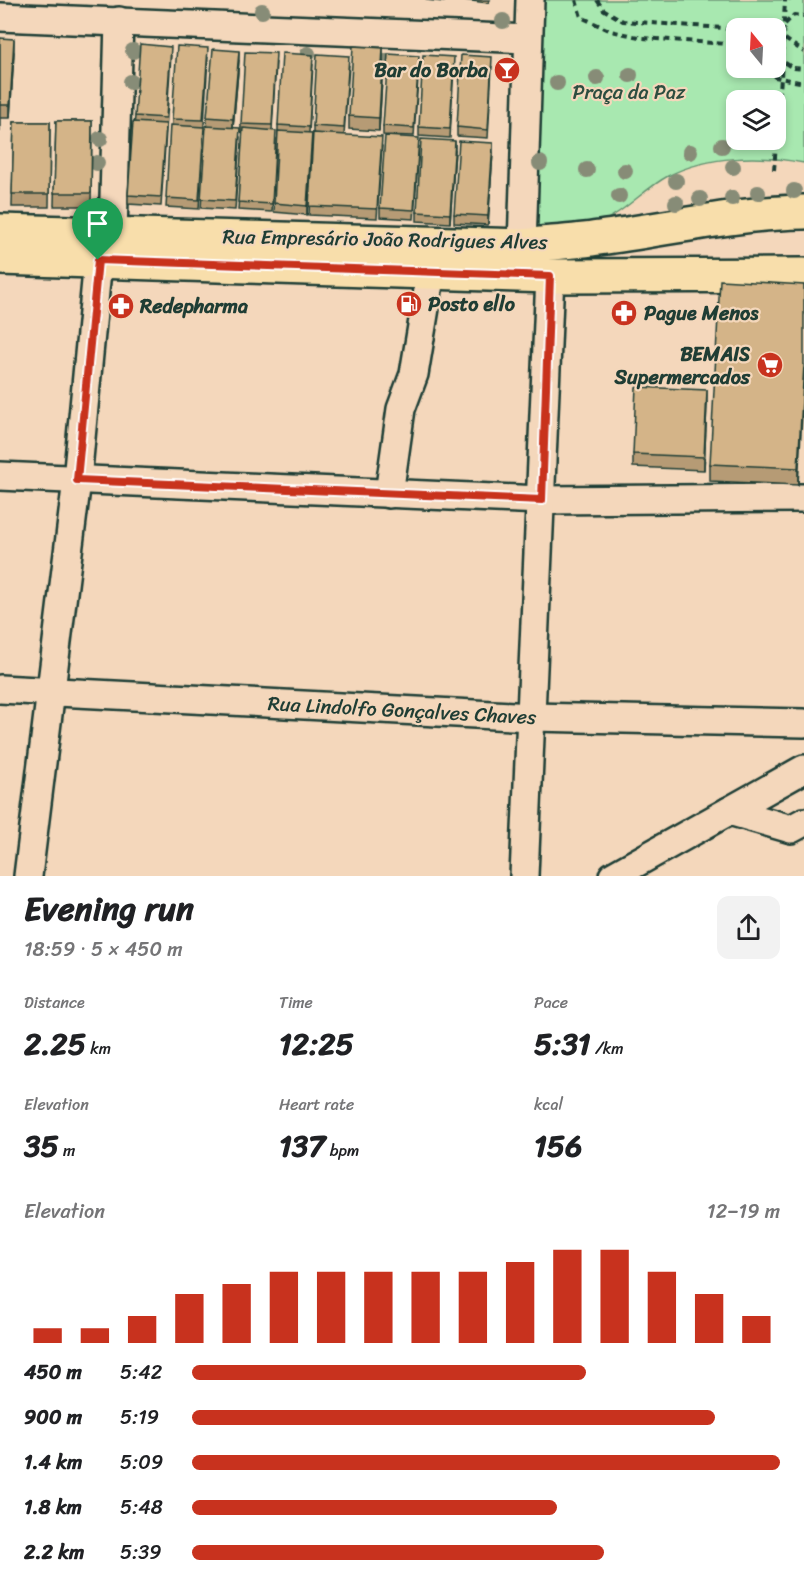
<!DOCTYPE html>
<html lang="en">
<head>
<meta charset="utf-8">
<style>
	:root { --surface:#fff; --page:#f2f2f2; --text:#202124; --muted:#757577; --accent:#c8321e }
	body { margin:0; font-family:Sriracha,sans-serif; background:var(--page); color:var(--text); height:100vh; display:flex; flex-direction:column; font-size:22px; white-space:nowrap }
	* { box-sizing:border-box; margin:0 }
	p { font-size:20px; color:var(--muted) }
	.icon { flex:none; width:33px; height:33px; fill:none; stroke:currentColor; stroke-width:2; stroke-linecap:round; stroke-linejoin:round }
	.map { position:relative; height:876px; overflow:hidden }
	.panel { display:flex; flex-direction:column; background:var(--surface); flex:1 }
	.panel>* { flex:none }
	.needle { width:39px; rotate:342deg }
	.tools { position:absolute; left:726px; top:18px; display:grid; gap:12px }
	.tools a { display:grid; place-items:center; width:60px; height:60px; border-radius:12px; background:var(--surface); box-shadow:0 3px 9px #0003; font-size:30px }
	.pin { position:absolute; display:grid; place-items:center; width:51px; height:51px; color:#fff; margin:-62px -26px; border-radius:50% 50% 50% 0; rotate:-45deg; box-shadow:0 0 6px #0007 }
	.pin .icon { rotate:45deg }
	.round { display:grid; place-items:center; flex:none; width:63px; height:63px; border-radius:12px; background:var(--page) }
	.overview { display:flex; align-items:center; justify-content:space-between; height:102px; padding:0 24px }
	h1 { font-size:33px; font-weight:700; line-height:45px }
	.figures { display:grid; grid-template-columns:repeat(3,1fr); gap:9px; height:102px; padding:6px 24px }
	.figures div { display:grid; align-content:center }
	.figures b { font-size:30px; font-weight:700 }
	.figures small { font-size:16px; font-weight:400 }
	.figures p { font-size:16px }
	.chart { height:168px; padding:12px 24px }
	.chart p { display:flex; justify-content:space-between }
	.chart svg { width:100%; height:108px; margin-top:6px; stroke:var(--accent); stroke-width:6 }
	ul { padding:0 24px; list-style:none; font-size:20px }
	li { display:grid; grid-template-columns:96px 72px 1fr; align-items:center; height:45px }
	li i { height:15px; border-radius:8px; background:var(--accent) }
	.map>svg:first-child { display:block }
	.green { fill:#a8e8b0; stroke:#649272; stroke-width:1.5; fill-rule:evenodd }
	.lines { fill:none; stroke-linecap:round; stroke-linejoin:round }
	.minor-casing { stroke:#1f3d34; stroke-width:32 }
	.major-casing { stroke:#1f3d34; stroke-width:38 }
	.path { stroke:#1f3d34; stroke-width:4; stroke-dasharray:6 4.5; stroke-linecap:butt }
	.minor { stroke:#f4d7bb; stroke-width:27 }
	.major { stroke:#f8deab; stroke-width:33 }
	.tree { fill:#878c77 }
	.wall { fill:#b69b75; stroke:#1f3d34; stroke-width:1.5 }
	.shaded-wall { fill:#947e5f; stroke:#1f3d34; stroke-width:1.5 }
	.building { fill:#d4b488; stroke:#1f3d34; stroke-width:1.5 }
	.route-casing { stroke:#fff; stroke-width:12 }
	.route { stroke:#c8321e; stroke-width:8 }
	.labels { text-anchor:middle; stroke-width:4.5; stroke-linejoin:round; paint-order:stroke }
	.poi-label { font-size:20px; font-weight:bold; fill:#1f3d34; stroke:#f4d7bb; text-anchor:start }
	.park-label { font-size:20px; fill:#2d4e40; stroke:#f4d7bb }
	.street-label { font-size:20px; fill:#1f3d34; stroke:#f4d7bb }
</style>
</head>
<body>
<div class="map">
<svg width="804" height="876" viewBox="0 0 804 876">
	<rect width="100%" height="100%" fill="#f4d7bb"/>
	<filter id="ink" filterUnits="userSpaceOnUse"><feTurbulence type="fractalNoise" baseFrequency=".0167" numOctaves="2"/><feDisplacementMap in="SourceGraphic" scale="12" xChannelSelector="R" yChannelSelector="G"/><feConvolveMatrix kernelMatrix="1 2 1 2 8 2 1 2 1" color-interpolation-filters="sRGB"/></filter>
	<g filter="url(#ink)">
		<path class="green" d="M543,0h261v163c-43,-8 -96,-8 -136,13 -24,13 -43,36 -69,47 -16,6 -49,10 -68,14l7,-233zM736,28h40v40h-40zM736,100h40v40h-40z"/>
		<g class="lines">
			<defs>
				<g id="minor">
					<path d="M0,17l528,22"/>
					<path d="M113,233l6,-212"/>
					<path d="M522,246l8,-246"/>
					<path d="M0,476l542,24 262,-2"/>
					<path d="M389,494l12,-85 13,-35 17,-102"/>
					<path d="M0,689l532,28 272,6"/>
					<path d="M729,811l62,18 13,-7"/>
					<path d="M28,876l49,-396 21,-220"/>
					<path d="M524,876l26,-600"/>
					<path d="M613,876l191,-107"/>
				</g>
				<g id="major">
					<path d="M0,231l522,15c25,-3 52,-4 77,-8 69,-9 135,-25 205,-26"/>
					<path d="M0,258l550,18 254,-1"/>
				</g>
			</defs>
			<use href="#minor" class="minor-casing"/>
			<use href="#major" class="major-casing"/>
			<g class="path">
				<path d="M576,0l5,17 30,14 32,7 85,6 8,3"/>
				<path d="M597,0l6,9 20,12 100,7 13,3"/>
				<path d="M785,24l9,-9 10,1"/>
				<path d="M785,39l19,13"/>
				<path d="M776,57l17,11 11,1"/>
				<path d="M767,68l8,9 29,6"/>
				<path d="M774,170l7,-92 4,-78"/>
			</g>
			<use href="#minor" class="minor"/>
			<use href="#major" class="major"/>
		</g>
		<g class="tree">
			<circle cx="262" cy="11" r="8"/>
			<circle cx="503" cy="21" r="8"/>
			<circle cx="133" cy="51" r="8"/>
			<circle cx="308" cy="54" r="8"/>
			<circle cx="387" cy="61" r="8"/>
			<circle cx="630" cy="75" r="8"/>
			<circle cx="597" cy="78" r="8"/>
			<circle cx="131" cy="82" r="8"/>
			<circle cx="557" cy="83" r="8"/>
			<circle cx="100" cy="139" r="8"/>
			<circle cx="722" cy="146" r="8"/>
			<circle cx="690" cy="152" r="8"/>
			<circle cx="97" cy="163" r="8"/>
			<circle cx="540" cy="163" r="8"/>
			<circle cx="733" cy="167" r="8"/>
			<circle cx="587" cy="170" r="8"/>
			<circle cx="625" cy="171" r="8"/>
			<circle cx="676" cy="181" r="8"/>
			<circle cx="794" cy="191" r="8"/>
			<circle cx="758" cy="193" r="8"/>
			<circle cx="619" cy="196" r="8"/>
			<circle cx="732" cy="198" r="8"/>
			<circle cx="700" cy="199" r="8"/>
			<circle cx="676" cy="203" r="8"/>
		</g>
		<g class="wall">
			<path d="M426,0h19l-1,2z"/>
			<path d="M463,0h27l-2,3z"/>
			<path d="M0,38l14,14 -4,66h-10v14z"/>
			<path d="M171,55l-10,151 -33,-2v-9l7,-79z"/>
			<path d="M208,57l-9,152 -33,-2 6,-88z"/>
			<path d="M239,60l-6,68 7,9 -5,73 -34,-2 6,-91z"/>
			<path d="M383,61l-4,70 -30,-2v-13z"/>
			<path d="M276,62l-4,68 4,9 -4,73 -34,-2 5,-77 -2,-1v-8z"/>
			<path d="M313,64l-4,68 3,9 -5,74 -33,-3 4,-78v-9z"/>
			<path d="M419,64l-5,72 -31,-1v-9z"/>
			<path d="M349,65l-5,70 38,11 -5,72 -68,-3 4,-80v-9z"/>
			<path d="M454,66l-4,72 -31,-2v-9z"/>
			<path d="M492,66l-4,72 -31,-2v-9z"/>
			<path d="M56,121h36l-1,85h-37z"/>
			<path d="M14,122h36l-1,85h-37z"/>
			<path d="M419,146l-5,73 -34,-2v-9z"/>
			<path d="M455,150l-5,73 -33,-2v-9z"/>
			<path d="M493,152l-5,73 -34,-2v-9z"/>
			<path d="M804,285l-6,200 -88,-4v-17z"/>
			<path d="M707,403l-3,67 -71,-3v-13z"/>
		</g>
		<g class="shaded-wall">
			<path d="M14,39v13l-4,66v-13z"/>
			<path d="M383,48v13l-4,70v-13z"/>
			<path d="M239,51v9l-6,68v-9z"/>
			<path d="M312,133v8l-5,74v-9z"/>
			<path d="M455,141v9l-5,73v-9z"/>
			<path d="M493,143v9l-5,73v-9z"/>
			<path d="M804,364v17l-6,104v-17z"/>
			<path d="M707,390v13l-3,67v-13z"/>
		</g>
		<g class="building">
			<path d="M0,38l14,1 -4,66h-10z"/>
			<path d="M140,44l31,3 -5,71 -31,-2z"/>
			<path d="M177,46l31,2 -5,72 -31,-1z"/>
			<path d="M353,46l30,2 -4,70 -30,-2z"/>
			<path d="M213,49l26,2 -6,68 -26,-2z"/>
			<path d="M245,52l31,1 -4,72 -31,-1z"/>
			<path d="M282,53l31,2 -4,72 -31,-2z"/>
			<path d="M317,54l32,2 -5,72 -31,-2z"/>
			<path d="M388,54l31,2 -5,72 -31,-2z"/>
			<path d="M423,55l31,2 -4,72 -31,-2z"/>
			<path d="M461,55l31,2 -4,73 -31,-3z"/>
			<path d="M56,121h36l-1,72h-37z"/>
			<path d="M14,122h36l-1,72h-37z"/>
			<path d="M133,122l33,2 -5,73 -33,-2z"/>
			<path d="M170,125l34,2 -5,73 -33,-2z"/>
			<path d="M206,126l34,2 -5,73 -34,-2z"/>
			<path d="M243,128l33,3 -4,73 -34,-2z"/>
			<path d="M278,131l34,2 -5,73 -33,-3z"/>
			<path d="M313,133l69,4 -5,72 -68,-3z"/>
			<path d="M385,136l34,2 -5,72 -34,-2z"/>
			<path d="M421,139l34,2 -5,73 -33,-2z"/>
			<path d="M459,141l34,2 -5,73 -34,-2z"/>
			<path d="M720,280l84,5v79l-6,104 -88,-4z"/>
			<path d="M636,387l71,3 -3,67 -71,-3z"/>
		</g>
	</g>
	<g class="lines" filter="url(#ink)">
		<defs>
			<path id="route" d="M98,260l452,16 -8,224 -465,-20z"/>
		</defs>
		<use href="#route" class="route-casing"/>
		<use href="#route" class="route"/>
	</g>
	<defs>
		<symbol id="bar-disc" viewBox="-11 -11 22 22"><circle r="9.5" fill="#c8321e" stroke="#f4d7bb"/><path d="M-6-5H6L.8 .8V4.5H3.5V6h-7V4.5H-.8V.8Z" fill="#fff"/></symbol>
		<symbol id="fuel-disc" viewBox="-11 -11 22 22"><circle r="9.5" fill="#c8321e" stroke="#f4d7bb"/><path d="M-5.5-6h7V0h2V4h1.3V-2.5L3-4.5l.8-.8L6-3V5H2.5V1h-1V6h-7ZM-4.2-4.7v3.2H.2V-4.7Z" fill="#fff"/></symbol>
		<symbol id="pharmacy-disc" viewBox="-11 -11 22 22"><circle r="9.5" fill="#c8321e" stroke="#f4d7bb"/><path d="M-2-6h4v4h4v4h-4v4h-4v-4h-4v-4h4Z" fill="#fff"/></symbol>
		<symbol id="supermarket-disc" viewBox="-11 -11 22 22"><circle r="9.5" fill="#c8321e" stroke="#f4d7bb"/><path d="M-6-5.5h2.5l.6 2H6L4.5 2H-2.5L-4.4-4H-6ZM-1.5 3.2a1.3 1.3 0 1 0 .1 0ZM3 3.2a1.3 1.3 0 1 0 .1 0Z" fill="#fff"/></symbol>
	</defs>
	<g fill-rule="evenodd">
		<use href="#bar-disc" x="492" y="55" width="30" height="30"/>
		<use href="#fuel-disc" x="394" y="289" width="30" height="30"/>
		<use href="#pharmacy-disc" x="106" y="291" width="30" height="30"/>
		<use href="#pharmacy-disc" x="609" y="298" width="30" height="30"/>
		<use href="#supermarket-disc" x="755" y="350" width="30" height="30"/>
	</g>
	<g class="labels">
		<g class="poi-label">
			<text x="488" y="77" text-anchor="end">Bar do Borba</text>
			<text x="428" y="311">Posto ello</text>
			<text x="140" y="313">Redepharma</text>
			<text x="644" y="320">Pague Menos</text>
			<text x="750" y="361" text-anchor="end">BEMAIS<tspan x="750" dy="23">Supermercados</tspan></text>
		</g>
		<g class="park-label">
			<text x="629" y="99">Praça da Paz</text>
		</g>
		<g class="street-label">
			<text transform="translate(385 239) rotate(1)" y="7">Rua Empresário João Rodrigues Alves</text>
			<text transform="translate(402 710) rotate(3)" y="7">Rua Lindolfo Gonçalves Chaves</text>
		</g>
	</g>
</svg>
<div class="tools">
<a><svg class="needle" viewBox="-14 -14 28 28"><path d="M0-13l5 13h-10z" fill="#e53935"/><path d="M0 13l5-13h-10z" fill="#757577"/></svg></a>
<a><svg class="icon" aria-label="layers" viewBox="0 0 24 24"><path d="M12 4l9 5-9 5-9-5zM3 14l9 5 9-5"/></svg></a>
</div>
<div class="pin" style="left:98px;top:260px;background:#1e9e55"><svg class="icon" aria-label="arrive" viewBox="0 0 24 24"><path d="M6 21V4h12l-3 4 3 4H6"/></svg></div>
</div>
<section class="panel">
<div class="overview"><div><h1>Evening run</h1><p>18:59 · 5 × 450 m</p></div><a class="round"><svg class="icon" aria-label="share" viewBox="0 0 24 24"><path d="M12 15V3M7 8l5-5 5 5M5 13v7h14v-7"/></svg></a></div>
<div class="figures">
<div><p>Distance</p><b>2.25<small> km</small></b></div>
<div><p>Time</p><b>12:25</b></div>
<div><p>Pace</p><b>5:31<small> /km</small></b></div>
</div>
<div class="figures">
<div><p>Elevation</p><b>35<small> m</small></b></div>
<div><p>Heart rate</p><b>137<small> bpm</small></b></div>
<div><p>kcal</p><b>156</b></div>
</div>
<div class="chart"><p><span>Elevation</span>12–19 m</p>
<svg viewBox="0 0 160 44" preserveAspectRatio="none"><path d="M5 44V38M15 44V38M25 44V33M35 44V24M45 44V20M55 44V15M65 44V15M75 44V15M85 44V15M95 44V15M105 44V11M115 44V6M125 44V6M135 44V15M145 44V24M155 44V33"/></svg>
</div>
<ul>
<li><b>450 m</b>5:42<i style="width:67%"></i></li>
<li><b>900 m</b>5:19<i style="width:89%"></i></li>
<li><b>1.4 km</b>5:09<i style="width:100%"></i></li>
<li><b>1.8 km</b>5:48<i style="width:62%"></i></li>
<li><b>2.2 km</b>5:39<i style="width:70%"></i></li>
</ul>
</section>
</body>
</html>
